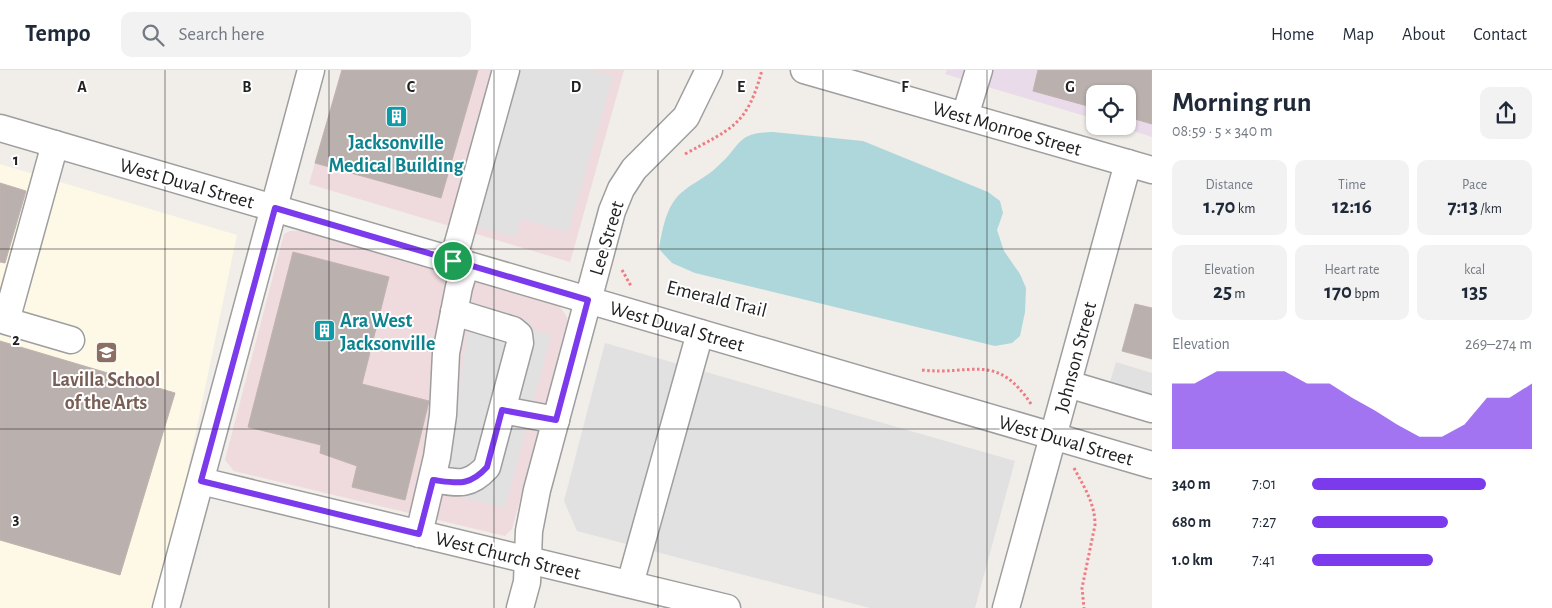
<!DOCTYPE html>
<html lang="en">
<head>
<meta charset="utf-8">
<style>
	:root { --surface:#fff; --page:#f2f2f3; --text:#1f2937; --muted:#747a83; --line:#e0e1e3; --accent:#7c3aed }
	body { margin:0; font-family:"Alegreya Sans",sans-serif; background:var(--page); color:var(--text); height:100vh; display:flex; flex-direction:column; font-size:19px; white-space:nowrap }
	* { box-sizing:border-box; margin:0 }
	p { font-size:16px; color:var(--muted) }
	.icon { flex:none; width:28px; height:28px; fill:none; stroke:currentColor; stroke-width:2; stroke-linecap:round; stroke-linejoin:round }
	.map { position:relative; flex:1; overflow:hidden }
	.details { display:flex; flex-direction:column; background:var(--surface); width:400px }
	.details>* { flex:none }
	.buttons { position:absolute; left:1086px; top:15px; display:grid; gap:10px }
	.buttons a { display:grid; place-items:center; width:50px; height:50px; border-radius:10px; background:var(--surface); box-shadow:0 1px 4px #0004; font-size:25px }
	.pin { position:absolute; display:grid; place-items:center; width:42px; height:42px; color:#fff; margin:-21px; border:2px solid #fff; border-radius:50%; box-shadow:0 1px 5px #0007 }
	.round { display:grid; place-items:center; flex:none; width:52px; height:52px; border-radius:10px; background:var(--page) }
	.summary { display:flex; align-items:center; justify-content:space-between; height:85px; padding:0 20px }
	h1 { font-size:28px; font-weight:700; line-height:38px }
	.metrics { display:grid; grid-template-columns:repeat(3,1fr); gap:8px; height:85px; padding:5px 20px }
	.metrics div { display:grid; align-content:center; border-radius:10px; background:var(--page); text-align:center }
	.metrics b { font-size:21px; font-weight:700 }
	.metrics small { font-size:14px; font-weight:400 }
	.metrics p { font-size:14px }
	.chart { height:140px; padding:10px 20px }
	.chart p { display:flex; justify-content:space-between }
	.chart svg { width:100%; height:90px; margin-top:5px; fill:var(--accent); opacity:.7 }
	ul { padding:0 20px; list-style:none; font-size:16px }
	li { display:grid; grid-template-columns:80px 60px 1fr; align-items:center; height:38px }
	li i { height:12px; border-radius:6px; background:var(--accent) }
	header { display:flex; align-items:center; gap:30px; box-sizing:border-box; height:70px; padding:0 25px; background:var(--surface); border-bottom:1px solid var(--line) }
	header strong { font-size:24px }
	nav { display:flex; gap:28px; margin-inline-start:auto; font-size:18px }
	.search { width:350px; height:45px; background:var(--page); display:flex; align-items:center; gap:12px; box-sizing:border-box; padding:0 18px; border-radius:10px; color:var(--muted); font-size:19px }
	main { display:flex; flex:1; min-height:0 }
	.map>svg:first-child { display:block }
	.commercial { fill:#efdadd }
	.industrial { fill:#e9dbe9 }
	.education { fill:#fdf9e6 }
	.parking { fill:#e1e1e1 }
	.water { fill:#add7da }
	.building { fill:#bab1ae; stroke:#c1b2ac }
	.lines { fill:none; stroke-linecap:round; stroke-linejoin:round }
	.minor-casing { stroke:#9e9e9e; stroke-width:29 }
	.path { stroke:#ee7c83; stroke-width:3; stroke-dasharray:2.5 2.5; stroke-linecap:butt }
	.minor { stroke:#fff; stroke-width:26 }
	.route-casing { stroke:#fff; stroke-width:10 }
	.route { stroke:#7c3aed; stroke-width:6 }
	.grid { fill:none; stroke:#212121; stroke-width:1; stroke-opacity:0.55 }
	.labels { text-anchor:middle; stroke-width:4; stroke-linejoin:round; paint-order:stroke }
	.street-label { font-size:20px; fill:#212121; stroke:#fff }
	.culture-label { font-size:20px; font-weight:bold; fill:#0d838f; stroke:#fff }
	.education-label { font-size:20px; font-weight:bold; fill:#785e54; stroke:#fff }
	.grid-label { font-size:16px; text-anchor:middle; font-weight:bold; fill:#212121; stroke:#fff; stroke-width:4; stroke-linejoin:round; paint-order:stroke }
</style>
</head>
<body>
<header>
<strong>Tempo</strong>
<div class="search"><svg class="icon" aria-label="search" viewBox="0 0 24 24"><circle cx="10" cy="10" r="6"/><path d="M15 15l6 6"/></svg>Search here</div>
<nav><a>Home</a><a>Map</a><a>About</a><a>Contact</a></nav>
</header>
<main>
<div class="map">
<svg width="1152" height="538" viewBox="0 0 1152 538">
	<rect width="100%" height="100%" fill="#f1ede9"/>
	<g class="commercial">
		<path d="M341,0h283l-54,192 -261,-78z"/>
		<path d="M290,161h21l242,72 7,4 7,10 1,7 -56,205 -7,7 -271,-65 -9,-11 59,-226z"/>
	</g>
	<path class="industrial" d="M947,0h205v67l-34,-11h10v-32h-33v25l-150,-45z"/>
	<path class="education" d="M0,94l237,71 -49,235 -1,24 -33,114h-154z"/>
	<g class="parking">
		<path d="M494,0h98l21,6 -45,156 -47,-13 -5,18 -64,-18z"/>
		<path d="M471,231l57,20 7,10 16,4 -46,173 -59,-15z"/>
		<path d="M605,273l410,118 -40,147h-105l-293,-77 -13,-30z"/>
		<path d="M1116,292l36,11v46l-49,-14z"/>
	</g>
	<path class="water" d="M773,62l90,9 125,51 12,9 3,12 -6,17 7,21 16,23 6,14 -1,24 -5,24 -8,7 -17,3 -300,-73 -23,-10 -13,-14c3,-18 7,-43 22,-56 11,-10 26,-16 37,-27 25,-22 17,-33 55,-34z"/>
	<g class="building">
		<path d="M342,0h136l-37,128 -126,-35z"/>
		<path d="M1038,0h114v54l-24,-7v-23h-33v14l-62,-17z"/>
		<path d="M0,113l26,8 -21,72 -5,-1z"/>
		<path d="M293,182l96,25 -27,107 67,17 -24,99 -53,-13 5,-21 -37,-13 1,-8 -73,-18z"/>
		<path d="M1135,234l17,4v51l-30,-8z"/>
		<path d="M0,271l175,52 -55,182 -120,-35z"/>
	</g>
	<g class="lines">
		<defs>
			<g id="minor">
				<path d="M804,0l348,100"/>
				<path d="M965,46l14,-46"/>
				<path d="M0,58l1152,337"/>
				<path d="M55,74l-49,177 65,19"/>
				<path d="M453,191l53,-191"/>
				<path d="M1068,314l84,25"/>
				<path d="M503,340l53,10"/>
				<path d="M433,409c24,4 36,8 54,-12l33,-124 -1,-8 -6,-5 -59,-18"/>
				<path d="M201,411l526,127"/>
				<path d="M419,464l18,-77 6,-42 3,-62 13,-66 7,-23"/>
				<path d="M630,514l70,-251"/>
				<path d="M166,538l145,-538"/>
				<path d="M520,538l7,-26 2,-51 8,-41 75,-279 9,-22 13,-20 52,-52 23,-47"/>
				<path d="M1006,538l122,-445"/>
			</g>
		</defs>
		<use href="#minor" class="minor-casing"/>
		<g class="path">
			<path d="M685,84c47,-26 62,-28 77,-84"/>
			<path d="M622,200l9,16"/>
			<path d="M922,300c49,6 74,-19 109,34"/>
			<path d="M1074,398c10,19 21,35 21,57l-13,63 2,20"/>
		</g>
		<use href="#minor" class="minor"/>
	</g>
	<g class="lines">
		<defs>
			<path id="route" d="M275,138l313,92 -32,120 -54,-10 -15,57c-18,20 -30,16 -54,13l-14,54 -218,-53z"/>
		</defs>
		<use href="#route" class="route-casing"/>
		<use href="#route" class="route"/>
	</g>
	<path class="grid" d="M165,0v538M329,0v538M494,0v538M658,0v538M823,0v538M987,0v538M0,179h1152M0,359h1152"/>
	<defs>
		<symbol id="building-square" viewBox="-11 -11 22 22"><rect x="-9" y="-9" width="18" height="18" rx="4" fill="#0f9aa8" stroke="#fff"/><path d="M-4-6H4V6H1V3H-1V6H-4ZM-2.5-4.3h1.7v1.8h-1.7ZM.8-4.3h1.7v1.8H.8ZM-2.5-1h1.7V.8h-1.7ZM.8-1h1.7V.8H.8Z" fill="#fff"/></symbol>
		<symbol id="school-square" viewBox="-11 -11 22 22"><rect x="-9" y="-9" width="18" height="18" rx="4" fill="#8d6e63" stroke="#fff"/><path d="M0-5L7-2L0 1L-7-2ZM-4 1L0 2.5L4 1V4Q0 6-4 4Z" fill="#fff"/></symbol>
	</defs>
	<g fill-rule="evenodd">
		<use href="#building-square" x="384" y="34" width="25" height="25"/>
		<use href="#building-square" x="312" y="248" width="25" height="25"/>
		<use href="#school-square" x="94" y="270" width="25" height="25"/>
	</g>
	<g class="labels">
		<g class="street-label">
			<text transform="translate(1007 58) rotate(16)" y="7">West Monroe Street</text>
			<text transform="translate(187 113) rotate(16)" y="7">West Duval Street</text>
			<text transform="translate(606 168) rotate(-73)" y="7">Lee Street</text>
			<text transform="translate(717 228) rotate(14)" y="7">Emerald Trail</text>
			<text transform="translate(677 256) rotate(16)" y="7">West Duval Street</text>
			<text transform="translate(1075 287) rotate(-75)" y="7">Johnson Street</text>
			<text transform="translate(1066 370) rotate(16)" y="7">West Duval Street</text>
			<text transform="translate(508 485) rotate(14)" y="7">West Church Street</text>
		</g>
		<g class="culture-label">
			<text x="396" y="79">Jacksonville<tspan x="396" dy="23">Medical Building</tspan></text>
			<text x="340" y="257" text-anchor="start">Ara West<tspan x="340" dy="23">Jacksonville</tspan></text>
		</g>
		<g class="education-label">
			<text x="106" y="316">Lavilla School<tspan x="106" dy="23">of the Arts</tspan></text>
		</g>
	</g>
	<g class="grid-label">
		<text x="82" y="22">A</text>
		<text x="247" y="22">B</text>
		<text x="411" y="22">C</text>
		<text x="576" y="22">D</text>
		<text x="741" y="22">E</text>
		<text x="905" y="22">F</text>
		<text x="1070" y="22">G</text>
		<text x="16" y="95">1</text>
		<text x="16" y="275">2</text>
		<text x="16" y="454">3</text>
	</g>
</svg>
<div class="buttons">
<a><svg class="icon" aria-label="locate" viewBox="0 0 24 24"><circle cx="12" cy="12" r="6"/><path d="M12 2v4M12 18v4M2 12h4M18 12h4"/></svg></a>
</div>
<div class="pin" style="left:453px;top:191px;background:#1e9e55"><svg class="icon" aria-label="arrive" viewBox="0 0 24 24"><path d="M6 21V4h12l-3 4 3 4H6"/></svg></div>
</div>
<section class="details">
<div class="summary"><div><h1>Morning run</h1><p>08:59 · 5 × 340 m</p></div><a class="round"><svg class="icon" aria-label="share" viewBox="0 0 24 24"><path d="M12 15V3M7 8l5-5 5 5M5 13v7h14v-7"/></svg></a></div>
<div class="metrics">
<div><p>Distance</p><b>1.70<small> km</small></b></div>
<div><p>Time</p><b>12:16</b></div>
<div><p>Pace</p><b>7:13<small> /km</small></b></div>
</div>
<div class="metrics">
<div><p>Elevation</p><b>25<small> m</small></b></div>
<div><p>Heart rate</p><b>170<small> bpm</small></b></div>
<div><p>kcal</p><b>135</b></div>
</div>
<div class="chart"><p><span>Elevation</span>269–274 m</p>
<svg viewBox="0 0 160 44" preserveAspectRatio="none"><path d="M0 44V12L10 12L20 6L30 6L40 6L50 6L60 12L70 12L80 19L90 25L100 32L110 38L120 38L130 32L140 19L150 19L160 12V44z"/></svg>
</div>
<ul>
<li><b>340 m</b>7:01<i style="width:79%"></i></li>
<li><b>680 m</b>7:27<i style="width:62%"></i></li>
<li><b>1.0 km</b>7:41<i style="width:55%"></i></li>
</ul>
</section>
</main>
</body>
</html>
